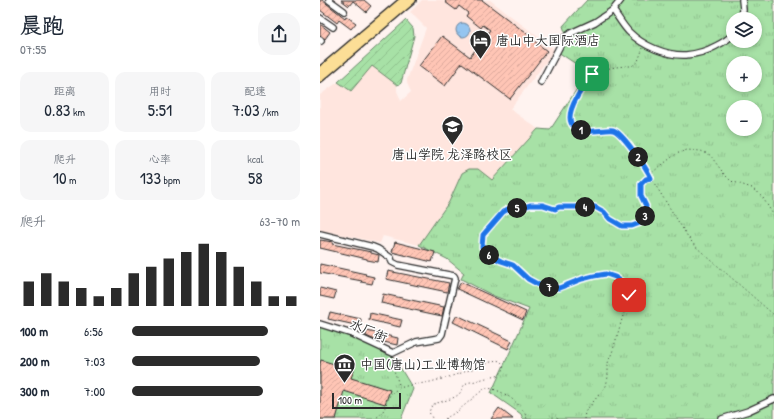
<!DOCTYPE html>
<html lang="zh">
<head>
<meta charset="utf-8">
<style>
	:root { --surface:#fff; --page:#f6f6f7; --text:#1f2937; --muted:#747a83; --accent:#2b2b2b }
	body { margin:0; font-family:"Patrick Hand","LXGW WenKai TC",sans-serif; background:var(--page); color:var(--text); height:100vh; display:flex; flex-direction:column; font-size:15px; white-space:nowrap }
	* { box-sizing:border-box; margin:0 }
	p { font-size:13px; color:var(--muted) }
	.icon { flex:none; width:22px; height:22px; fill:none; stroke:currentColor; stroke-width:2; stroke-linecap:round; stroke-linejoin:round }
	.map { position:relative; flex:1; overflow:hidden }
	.side { display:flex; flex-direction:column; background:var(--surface); width:320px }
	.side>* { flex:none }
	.fabs { position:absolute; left:406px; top:12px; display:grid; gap:8px }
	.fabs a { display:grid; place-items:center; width:36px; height:36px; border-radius:50%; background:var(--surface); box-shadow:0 2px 6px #0003; font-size:20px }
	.scale { position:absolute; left:12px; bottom:10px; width:69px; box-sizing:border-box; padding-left:4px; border:2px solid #2b2b2b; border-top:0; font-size:11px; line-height:14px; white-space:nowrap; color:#2b2b2b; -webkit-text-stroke:3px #fff; paint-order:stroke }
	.pin { position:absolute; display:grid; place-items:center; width:34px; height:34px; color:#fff; margin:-17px; border-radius:8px; box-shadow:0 2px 6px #0006 }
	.km { position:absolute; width:20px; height:20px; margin:-10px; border-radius:50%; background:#222; color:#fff; font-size:11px; line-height:20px; text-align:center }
	.round { display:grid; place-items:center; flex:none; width:42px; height:42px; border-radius:16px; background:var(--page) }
	.head { display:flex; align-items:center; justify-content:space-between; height:68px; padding:0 20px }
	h1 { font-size:22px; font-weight:600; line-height:30px }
	.figures { display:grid; grid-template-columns:repeat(3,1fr); gap:6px; height:68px; padding:4px 20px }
	.figures div { display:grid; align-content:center; border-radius:10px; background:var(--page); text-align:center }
	.figures b { font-size:17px; font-weight:600 }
	.figures small { font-size:11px; font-weight:400 }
	.figures p { font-size:11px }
	.chart { height:112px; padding:8px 20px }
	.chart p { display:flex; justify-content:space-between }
	.chart svg { width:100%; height:72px; margin-top:4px; stroke:var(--accent); stroke-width:6 }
	ul { padding:0 20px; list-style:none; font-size:13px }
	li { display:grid; grid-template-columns:64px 48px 1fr; align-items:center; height:30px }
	li i { height:10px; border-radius:5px; background:var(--accent) }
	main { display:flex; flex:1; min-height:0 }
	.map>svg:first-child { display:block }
	.built { fill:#ffe5de }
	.park { fill:url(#park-tufts); stroke:#698668; fill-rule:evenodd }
	.garden { fill:url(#garden-furrows); stroke:#698668 }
	.water { fill:url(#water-ripples); stroke:#6b87a1 }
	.building { fill:url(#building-hatch); stroke:#2b2b2b }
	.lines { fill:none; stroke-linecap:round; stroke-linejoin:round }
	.minor-casing { stroke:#2b2b2b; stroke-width:8 }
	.major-casing { stroke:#2b2b2b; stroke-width:10 }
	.path { stroke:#2b2b2b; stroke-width:1; stroke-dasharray:1 3; stroke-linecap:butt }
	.minor { stroke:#fff; stroke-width:5.5 }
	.major { stroke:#fcde96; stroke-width:7 }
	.route-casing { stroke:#fff; stroke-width:8 }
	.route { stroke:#1a73e8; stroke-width:5 }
	.labels { text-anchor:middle; stroke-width:3; stroke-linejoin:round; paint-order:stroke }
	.poi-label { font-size:13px; fill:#2b2b2b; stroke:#fff; text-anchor:start }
	.street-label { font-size:13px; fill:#2b2b2b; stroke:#fff }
</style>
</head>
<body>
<main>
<section class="side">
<div class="head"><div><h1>晨跑</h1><p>07:55</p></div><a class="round"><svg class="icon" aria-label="share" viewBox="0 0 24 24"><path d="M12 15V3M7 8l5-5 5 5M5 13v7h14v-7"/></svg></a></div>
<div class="figures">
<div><p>距离</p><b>0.83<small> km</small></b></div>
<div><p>用时</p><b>5:51</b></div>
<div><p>配速</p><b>7:03<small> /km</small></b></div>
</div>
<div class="figures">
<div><p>爬升</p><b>10<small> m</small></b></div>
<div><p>心率</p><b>133<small> bpm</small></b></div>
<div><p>kcal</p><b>58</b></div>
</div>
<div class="chart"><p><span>爬升</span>63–70 m</p>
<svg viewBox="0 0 160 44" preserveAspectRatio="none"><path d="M5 44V29M15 44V24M25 44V29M35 44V33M45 44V38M55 44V33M65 44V24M75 44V20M85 44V15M95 44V11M105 44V6M115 44V11M125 44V20M135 44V29M145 44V38M155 44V38"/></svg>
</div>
<ul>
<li><b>100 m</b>6:56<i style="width:81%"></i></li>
<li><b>200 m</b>7:03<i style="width:76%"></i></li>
<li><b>300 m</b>7:00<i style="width:78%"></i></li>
</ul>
</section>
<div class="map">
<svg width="454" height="419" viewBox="0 0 454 419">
	<defs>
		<pattern id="park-tufts" width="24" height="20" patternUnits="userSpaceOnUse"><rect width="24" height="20" fill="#a7e1a6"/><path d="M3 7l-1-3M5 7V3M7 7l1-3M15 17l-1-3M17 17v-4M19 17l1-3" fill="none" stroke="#90c18f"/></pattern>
		<pattern id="garden-furrows" width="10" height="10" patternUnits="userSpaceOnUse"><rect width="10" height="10" fill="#a7e1a6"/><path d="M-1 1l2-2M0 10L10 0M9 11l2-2" fill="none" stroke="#90c18f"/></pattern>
		<pattern id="water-ripples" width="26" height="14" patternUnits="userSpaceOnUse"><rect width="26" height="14" fill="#95c5f0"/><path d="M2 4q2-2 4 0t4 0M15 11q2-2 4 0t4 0" fill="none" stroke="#81a9ce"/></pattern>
		<pattern id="building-hatch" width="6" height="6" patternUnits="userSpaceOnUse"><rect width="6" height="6" fill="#ffc5b5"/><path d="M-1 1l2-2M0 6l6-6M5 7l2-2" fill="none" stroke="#dba99c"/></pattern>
	</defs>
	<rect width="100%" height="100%" fill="#fff3f0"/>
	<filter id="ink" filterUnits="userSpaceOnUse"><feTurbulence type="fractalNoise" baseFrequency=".025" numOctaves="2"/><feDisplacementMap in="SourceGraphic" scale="8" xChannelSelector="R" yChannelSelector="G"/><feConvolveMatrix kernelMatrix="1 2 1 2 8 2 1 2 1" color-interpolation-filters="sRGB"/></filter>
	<g filter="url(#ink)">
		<path class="built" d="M102,0h68l65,50 -45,59 28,20 -46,51 -30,-7 -13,29 -30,43 -36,-9 -3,7 -60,-13v-135l18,-13 13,9 21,-26 25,20v6l4,10 10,-9 -4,-9v-3l19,-52 -16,-16z"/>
		<g class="park">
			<path d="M267,0h187v419h-251l-2,-5 -30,-21 19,-41 19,-43 -35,-13 -33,-17 3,-6 -17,-14 -28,-14 30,-43 13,-29 7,-4h9l14,11 46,-51 12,1 38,-58 -33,-22 10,-18 -2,-6zM413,19h22v22h-22zM413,63h22v22h-22zM413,107h22v22h-22z"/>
			<path d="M0,325l63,25 8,5 4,4 18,30 -12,30h-81z"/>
		</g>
		<path class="garden" d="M86,20l7,8 1,8 -13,47 -1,1 -3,1 -25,-19 -21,25 -13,-9z"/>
		<circle class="water" cx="143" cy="30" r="7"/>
		<g class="building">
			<path d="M0,0h2l23,18 1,-2 10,7 -5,6 -12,-9 -2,3 -17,-13z"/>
			<path d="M21,0h23l7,6 -5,6 -13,-11 -4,5z"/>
			<path d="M127,0h35l48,36 -1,1 18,14 -37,48 -48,-36 -17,23 -26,-20 23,-30 28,21 20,-27 -7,-5 -2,3 -15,-12 2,-3 -9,-7 -3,4 -11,-8z"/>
			<path d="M0,24l10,8 -5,7 -5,-4z"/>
			<path d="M0,240l13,2 -1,2 39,8v1l8,2 -1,7 -11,-2v-1l-47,-11z"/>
			<path d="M75,242l40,10 -3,10 -40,-10z"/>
			<path d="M0,264l46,10 -1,1 9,2 -2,7 -11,-2 1,-1 -42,-8z"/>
			<path d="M68,271l61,12 -2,9 -61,-13z"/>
			<path d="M141,282l65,30 -3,8 -66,-31z"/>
			<path d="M0,288l16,4 -2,7 -14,-3z"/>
			<path d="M63,294l61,13 -2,9 -61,-13z"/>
			<path d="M10,312l31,7 -1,7 -32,-7z"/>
			<path d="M50,313l32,7 -2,7 -31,-7z"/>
			<path d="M137,315l55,26 -4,8 -55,-27z"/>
			<path d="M47,331l31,7 -1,7 -22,-5 -9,-4z"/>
			<path d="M1,360l33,10 -3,8 39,12 -5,14 -41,-13 -8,28h-16v-55z"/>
			<path d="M179,408l14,11h-22z"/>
		</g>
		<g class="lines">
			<defs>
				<g id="minor">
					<path d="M9,0l15,11"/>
					<path d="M422,0l1,9 -1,10"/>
					<path d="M293,10c5,7 10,16 16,22 14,14 38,24 57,23 10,-1 21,-4 30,-9 6,-3 13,-7 17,-12"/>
					<path d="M0,18l13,9"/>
					<path d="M0,40l1,1"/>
					<path d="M221,82l23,-44 7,-5 24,-11 18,-12 8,-10"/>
					<path d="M0,234l53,13 5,2 13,9 1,4 6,3 56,11 1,2 -13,56 -3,4 -23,4 -23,11 -41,-19 -32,-10"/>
					<path d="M402,419l26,-8 26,-12"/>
				</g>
				<g id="major">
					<path d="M0,71l84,-71"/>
					<path d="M0,78l92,-78"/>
				</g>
			</defs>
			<use href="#minor" class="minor-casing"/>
			<use href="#major" class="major-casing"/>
			<g class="path">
				<path d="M323,48l-5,13 -6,5c-13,0 -28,2 -40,8 -14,21 -45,61 6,57 5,0 13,-3 18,0 3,2 6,6 8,9 10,11 18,23 25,35"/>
				<path d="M454,216l-11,-18 -11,-10 -21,-7 -7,-7 -14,-19 -9,-4 -14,-1 -11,4 -27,21 39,62 7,9 79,69"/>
				<path d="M73,368l7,19"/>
				<path d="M54,419c3,-2 7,-4 9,-8 4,-6 4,-14 10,-19 12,-9 28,-7 41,-11 21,-5 41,-13 62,-21l4,1c5,4 5,9 0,13l-28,8c-10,0 -8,7 -13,12 -6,6 -19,7 -27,11l-3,7 3,6 1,1"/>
				<path d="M125,419l14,-9 26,-22c16,0 38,16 42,31"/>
				<path d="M229,419l4,-2 6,2"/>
				<path d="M264,419l1,-7 21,-26 2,-9v-14l5,-13 16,-55 -4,-12 -10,-6 -8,-2 -13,1 -12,3 -23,8 -18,-1 -13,-7 -15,-14 -12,-4 -15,-8 -4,-6 1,-12 20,-23 5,-3 13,-1 9,-3h13l12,4 4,-2h36l9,5 6,7 12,7h10l8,-3 5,-8 1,-9 -5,-10v-12l5,-5 5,-1"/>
			</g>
			<use href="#minor" class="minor"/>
			<use href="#major" class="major"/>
		</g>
	</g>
	<g class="lines" filter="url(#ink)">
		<defs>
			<path id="route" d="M272,74c-9,13 -41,54 -6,57 7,1 22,-2 27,-1 9,2 34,39 38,48l-5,1 -5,5v12l5,10 -1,9 -5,8 -8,3h-10l-12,-7 -6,-7 -9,-5h-36l-4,2 -12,-4h-13l-9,3 -13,1 -5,3 -20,23 -1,12 4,6 15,8 12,4 15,14 13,7 18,2 23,-9 12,-3 12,-2 9,3 10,7 4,11"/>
		</defs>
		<use href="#route" class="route-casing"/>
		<use href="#route" class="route"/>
	</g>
	<defs>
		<symbol id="hotel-pin" viewBox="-11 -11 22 30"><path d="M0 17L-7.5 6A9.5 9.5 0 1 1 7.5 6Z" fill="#2b2b2b" stroke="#fff"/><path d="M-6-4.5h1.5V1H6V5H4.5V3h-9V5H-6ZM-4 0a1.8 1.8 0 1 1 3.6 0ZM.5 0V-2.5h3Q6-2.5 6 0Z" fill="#fff"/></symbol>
		<symbol id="university-pin" viewBox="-11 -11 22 30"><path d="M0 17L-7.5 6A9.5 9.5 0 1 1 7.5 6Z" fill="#2b2b2b" stroke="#fff"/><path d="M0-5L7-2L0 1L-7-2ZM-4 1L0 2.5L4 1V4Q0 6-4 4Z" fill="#fff"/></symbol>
		<symbol id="museum-pin" viewBox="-11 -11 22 30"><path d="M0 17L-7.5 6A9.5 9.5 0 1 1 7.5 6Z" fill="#2b2b2b" stroke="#fff"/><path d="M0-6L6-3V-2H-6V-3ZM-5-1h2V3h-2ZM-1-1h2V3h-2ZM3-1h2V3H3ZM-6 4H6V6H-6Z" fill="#fff"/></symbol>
	</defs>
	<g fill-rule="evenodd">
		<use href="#hotel-pin" x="148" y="28" width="25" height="34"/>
		<use href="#university-pin" x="120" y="114" width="25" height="34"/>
		<use href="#museum-pin" x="12" y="352" width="25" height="34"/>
	</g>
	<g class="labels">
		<g class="poi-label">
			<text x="176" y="45">唐山中大国际酒店</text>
			<text x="132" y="159" text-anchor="middle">唐山学院 龙泽路校区</text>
			<text x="40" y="369">中国(唐山)工业博物馆</text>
		</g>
		<g class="street-label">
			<text transform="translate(49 330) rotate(23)" y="5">水厂街</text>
		</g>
	</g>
</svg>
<div class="fabs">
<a><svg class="icon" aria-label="layers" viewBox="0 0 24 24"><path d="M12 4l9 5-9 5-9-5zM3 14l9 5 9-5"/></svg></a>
<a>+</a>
<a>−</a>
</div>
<div class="scale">100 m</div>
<div class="pin" style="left:272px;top:74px;background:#1e9e55"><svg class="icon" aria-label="arrive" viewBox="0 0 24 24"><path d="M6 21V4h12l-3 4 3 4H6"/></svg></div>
<div class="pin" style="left:309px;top:295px;background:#d93025"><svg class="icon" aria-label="check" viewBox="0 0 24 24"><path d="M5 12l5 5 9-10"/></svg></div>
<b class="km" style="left:261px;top:130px">1</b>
<b class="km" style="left:318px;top:157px">2</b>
<b class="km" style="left:325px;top:216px">3</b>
<b class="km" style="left:265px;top:207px">4</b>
<b class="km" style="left:197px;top:208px">5</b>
<b class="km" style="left:169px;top:255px">6</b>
<b class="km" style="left:229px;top:287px">7</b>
</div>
</main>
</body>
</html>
